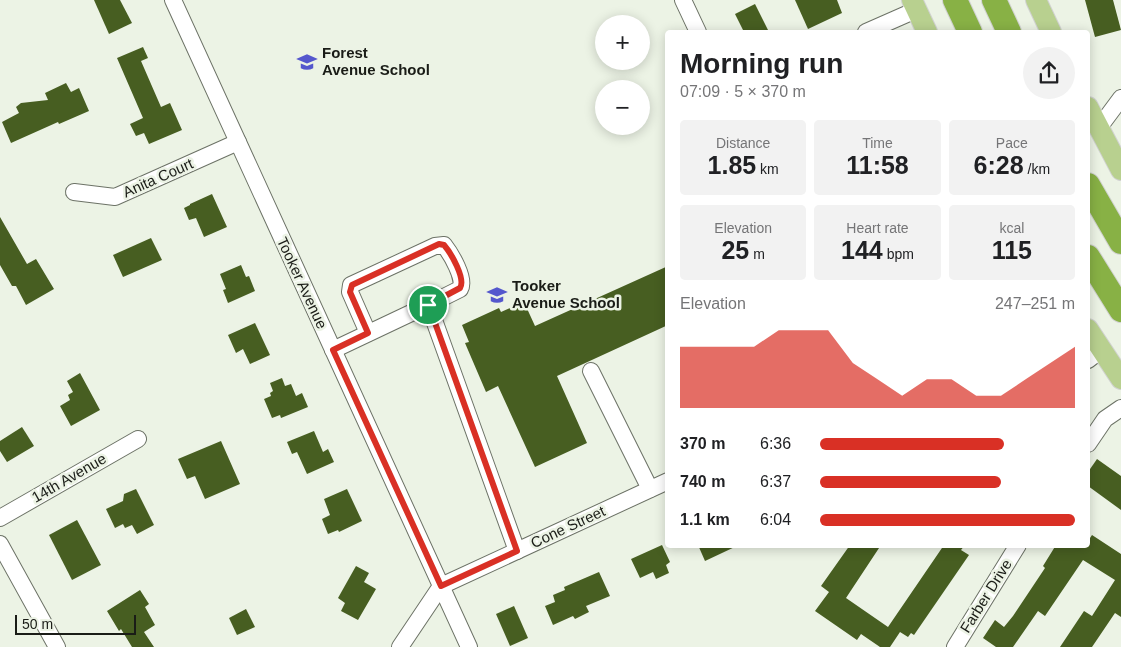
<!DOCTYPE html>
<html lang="en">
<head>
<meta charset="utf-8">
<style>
	:root { --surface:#fff; --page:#f2f2f2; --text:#202124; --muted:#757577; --accent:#d93025 }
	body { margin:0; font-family:Arial,sans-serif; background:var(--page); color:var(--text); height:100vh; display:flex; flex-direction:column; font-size:19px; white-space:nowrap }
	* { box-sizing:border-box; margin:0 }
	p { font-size:16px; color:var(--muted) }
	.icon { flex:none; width:28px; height:28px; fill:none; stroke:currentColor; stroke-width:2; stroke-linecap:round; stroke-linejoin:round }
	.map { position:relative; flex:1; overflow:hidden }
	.details { position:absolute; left:665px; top:30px; width:425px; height:518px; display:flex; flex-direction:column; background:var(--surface); border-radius:5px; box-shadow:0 2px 12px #0003 }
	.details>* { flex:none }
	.controls { position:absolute; left:595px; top:15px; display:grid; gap:10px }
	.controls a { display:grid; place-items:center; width:55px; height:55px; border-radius:50%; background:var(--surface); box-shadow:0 2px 12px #0003; font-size:25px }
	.scale { position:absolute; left:15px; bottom:12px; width:121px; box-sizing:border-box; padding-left:5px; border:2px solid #1a1c17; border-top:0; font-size:14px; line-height:18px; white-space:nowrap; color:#1a1c17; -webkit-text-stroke:4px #ecf3e5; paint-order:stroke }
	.pin { position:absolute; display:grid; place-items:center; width:42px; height:42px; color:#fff; margin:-21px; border:2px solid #fff; border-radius:50%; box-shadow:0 1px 5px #0007 }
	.round { display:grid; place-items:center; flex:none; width:52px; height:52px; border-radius:26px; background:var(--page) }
	.head { display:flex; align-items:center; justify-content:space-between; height:85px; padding:0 15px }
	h1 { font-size:28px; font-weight:700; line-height:38px }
	.figures { display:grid; grid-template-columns:repeat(3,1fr); gap:8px; height:85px; padding:5px 15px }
	.figures div { display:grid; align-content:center; border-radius:5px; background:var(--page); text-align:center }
	.figures b { font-size:25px; font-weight:700 }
	.figures small { font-size:14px; font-weight:400 }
	.figures p { font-size:14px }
	.chart { height:140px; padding:10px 15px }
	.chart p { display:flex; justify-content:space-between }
	.chart svg { width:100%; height:90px; margin-top:5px; fill:var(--accent); opacity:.7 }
	ul { padding:0 15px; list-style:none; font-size:16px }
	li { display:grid; grid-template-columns:80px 60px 1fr; align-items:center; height:38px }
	li i { height:12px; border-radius:6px; background:var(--accent) }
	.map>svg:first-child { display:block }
	.building { fill:#475e21 }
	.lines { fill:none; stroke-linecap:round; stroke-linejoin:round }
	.minor-casing { stroke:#6c7266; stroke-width:18 }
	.major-casing { stroke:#d1d2d1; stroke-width:22 }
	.highway-casing { stroke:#d1d2d1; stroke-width:26 }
	.minor { stroke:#fff; stroke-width:16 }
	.major { stroke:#b8d08f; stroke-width:20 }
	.highway { stroke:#88b145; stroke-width:24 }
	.route-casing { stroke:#fff; stroke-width:10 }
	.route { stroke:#d93025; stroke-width:6 }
	.labels { text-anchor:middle; stroke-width:5; stroke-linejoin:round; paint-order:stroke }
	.poi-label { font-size:15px; font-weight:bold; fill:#1a1c17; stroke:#ecf3e5; text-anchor:start }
	.street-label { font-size:15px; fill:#1a1c17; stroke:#ecf3e5 }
</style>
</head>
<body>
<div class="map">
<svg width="1121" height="647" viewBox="0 0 1121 647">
	<rect width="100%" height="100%" fill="#ecf3e5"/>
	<g class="building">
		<path d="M94,0h26l12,23 -23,11z"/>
		<path d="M795,0h42l5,13 -34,16z"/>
		<path d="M1085,0h28l8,30 -26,7z"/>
		<path d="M755,4l14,28h-25l-9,-18z"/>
		<path d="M143,47l5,11 -7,3 20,46 9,-4 12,27 -33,14 -5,-11 -8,3 -6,-12 13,-6 -26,-60z"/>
		<path d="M66,83l5,9 8,-4 10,23 -30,13 -1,-2 -47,21 -9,-21 17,-9 -3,-6 5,-4 27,-3 -3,-7z"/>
		<path d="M212,194l15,33 -23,10 -8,-19 -7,2 -5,-12 6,-3v-1z"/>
		<path d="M0,217l27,47 9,-5 18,30 -28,16 -10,-19h-4l-12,-21z"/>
		<path d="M151,238l11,22 -39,17 -10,-22z"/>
		<path d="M241,265l5,12 3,-1 6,15 -27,12 -5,-13 3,-1 -6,-15z"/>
		<path d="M668,266v59l-111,51 30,67 -52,24 -37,-81 -12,6 -21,-49 4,-1 -7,-17 37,-17 2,4 23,-10 11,24z"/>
		<path d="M255,323l15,32 -20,9 -7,-15 -7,4 -8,-18z"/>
		<path d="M80,373l20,37 -29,16 -11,-20 10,-6 -2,-5 5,-3 -6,-11z"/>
		<path d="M282,378l3,8 6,-2 5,12 6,-3 6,14 -27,11 -1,-3 -8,3 -8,-19 7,-3 -1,-3 3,-2 -3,-8z"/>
		<path d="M22,427l12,19 -27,16 -7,-11v-10z"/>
		<path d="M314,431l9,21 5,-3 6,13 -27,12 -10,-22 -5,2 -5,-12z"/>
		<path d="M221,441l19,43 -35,15 -10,-23 -8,3 -9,-20z"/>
		<path d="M1097,459l24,17v34l-33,-24v-14z"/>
		<path d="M136,489l18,36 -17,9 -5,-9 -7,3 -2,-4 -8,4 -9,-19 17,-8 1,-7z"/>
		<path d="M347,489l15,32 -23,11 -1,-2 -10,4 -6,-15 8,-4 -6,-16z"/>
		<path d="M77,520l24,45 -29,15 -23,-45z"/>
		<path d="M1092,535l29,19v63l-6,-4 -23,34h-32l24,-36 8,5 23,-36 -32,-20 -38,56 -7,-5 -25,36h-17l-13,-9 12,-18 9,7 9,-11 32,-48 -2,-2 13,-21h32v-4z"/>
		<path d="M662,545l8,17 -4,3 3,8 -13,6 -3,-7 -13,6 -9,-19z"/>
		<path d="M698,545h41l-34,16z"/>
		<path d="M850,545h31l-35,53 42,29 56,-82h21l-4,5 8,5 -55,80 -3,-2 -3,4 -8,-5 -10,15h-10l-19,-13 -4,6 -42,-29 14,-19 -8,-6z"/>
		<path d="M356,566l13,7 -5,9 12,7 -18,31 -17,-9 4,-8 -7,-5z"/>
		<path d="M599,572l11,24 -24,10 3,6 -14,7 -2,-3 -20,9 -8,-19 10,-4 -2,-7 12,-5 -1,-3z"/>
		<path d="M140,590l9,14 -4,3 10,18 -11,7 10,15h-22l-11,-18 -2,2 -12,-20z"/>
		<path d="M514,606l14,32 -18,8 -14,-32z"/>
		<path d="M246,609l9,18 -18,8 -8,-17z"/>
	</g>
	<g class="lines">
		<defs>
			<g id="minor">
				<path d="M173,0l296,647"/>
				<path d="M683,0l15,32"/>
				<path d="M866,32l50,-22"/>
				<path d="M1098,129l23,-31"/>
				<path d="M74,192l41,5 123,-55"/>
				<path d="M368,333l-18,-41 1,-7 84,-39 9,-1c7,9 22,34 16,44l-32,16"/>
				<path d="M333,350l95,-45 6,15 83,231"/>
				<path d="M1088,360l13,-10"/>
				<path d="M591,371l59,118"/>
				<path d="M1088,444l17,-25 16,-11"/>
				<path d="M0,518l138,-79"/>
				<path d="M0,544l57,103"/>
				<path d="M400,647l41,-61 227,-105"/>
				<path d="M955,647l63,-102"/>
			</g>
			<g id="major">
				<path d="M912,0l15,32"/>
				<path d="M1036,0l15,32"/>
				<path d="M1088,107l33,63"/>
				<path d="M1088,329l33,50"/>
			</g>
			<g id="highway">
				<path d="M955,0l15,32"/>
				<path d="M994,0l15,32"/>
				<path d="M1088,185l33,57"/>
				<path d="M1088,257l33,53"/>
			</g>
		</defs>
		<use href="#minor" class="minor-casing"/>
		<use href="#major" class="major-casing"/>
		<use href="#highway" class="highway-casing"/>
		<use href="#minor" class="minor"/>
		<use href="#major" class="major"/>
		<use href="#highway" class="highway"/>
	</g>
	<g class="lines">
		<defs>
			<path id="route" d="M439,244l5,1c7,8 22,34 16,43l-32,17 6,15 83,231 -76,35 -108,-236 35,-17 -18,-41 2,-7z"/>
		</defs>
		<use href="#route" class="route-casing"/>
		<use href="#route" class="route"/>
	</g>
	<defs>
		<symbol id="school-bare" viewBox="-9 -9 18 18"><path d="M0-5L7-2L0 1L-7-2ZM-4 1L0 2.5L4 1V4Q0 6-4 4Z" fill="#5457cd" stroke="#ecf3e5" stroke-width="2.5" paint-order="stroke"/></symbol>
	</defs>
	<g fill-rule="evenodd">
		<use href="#school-bare" x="293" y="48" width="28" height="28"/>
		<use href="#school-bare" x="483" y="281" width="28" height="28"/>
	</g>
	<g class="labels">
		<g class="poi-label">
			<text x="322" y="58">Forest<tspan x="322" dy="17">Avenue School</tspan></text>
			<text x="512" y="291">Tooker<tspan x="512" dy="17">Avenue School</tspan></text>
		</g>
		<g class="street-label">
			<text transform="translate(158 178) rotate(-24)" y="5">Anita Court</text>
			<text transform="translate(302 283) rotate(65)" y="5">Tooker Avenue</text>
			<text transform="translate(69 478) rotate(-30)" y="5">14th Avenue</text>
			<text transform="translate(568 527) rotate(-25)" y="5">Cone Street</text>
			<text transform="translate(986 596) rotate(-58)" y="5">Farber Drive</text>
		</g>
	</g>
</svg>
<div class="controls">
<a>+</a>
<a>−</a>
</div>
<div class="scale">50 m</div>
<div class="pin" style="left:428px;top:305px;background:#1e9e55"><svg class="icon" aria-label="arrive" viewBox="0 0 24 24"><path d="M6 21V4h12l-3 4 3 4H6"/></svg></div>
<section class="details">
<div class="head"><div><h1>Morning run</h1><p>07:09 · 5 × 370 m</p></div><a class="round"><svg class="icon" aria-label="share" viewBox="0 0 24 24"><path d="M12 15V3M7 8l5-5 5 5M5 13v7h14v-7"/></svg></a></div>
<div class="figures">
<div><p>Distance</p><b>1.85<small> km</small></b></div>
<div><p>Time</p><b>11:58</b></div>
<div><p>Pace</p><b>6:28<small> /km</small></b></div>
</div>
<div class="figures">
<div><p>Elevation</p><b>25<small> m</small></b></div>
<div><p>Heart rate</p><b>144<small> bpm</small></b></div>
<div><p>kcal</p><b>115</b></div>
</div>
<div class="chart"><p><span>Elevation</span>247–251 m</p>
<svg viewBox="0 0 160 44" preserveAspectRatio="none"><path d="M0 44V14L10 14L20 14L30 14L40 6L50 6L60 6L70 22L80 30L90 38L100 30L110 30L120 38L130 38L140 30L150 22L160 14V44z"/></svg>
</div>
<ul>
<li><b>370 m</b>6:36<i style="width:72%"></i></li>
<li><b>740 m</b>6:37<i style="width:71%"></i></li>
<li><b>1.1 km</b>6:04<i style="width:100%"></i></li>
</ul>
</section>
</div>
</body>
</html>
